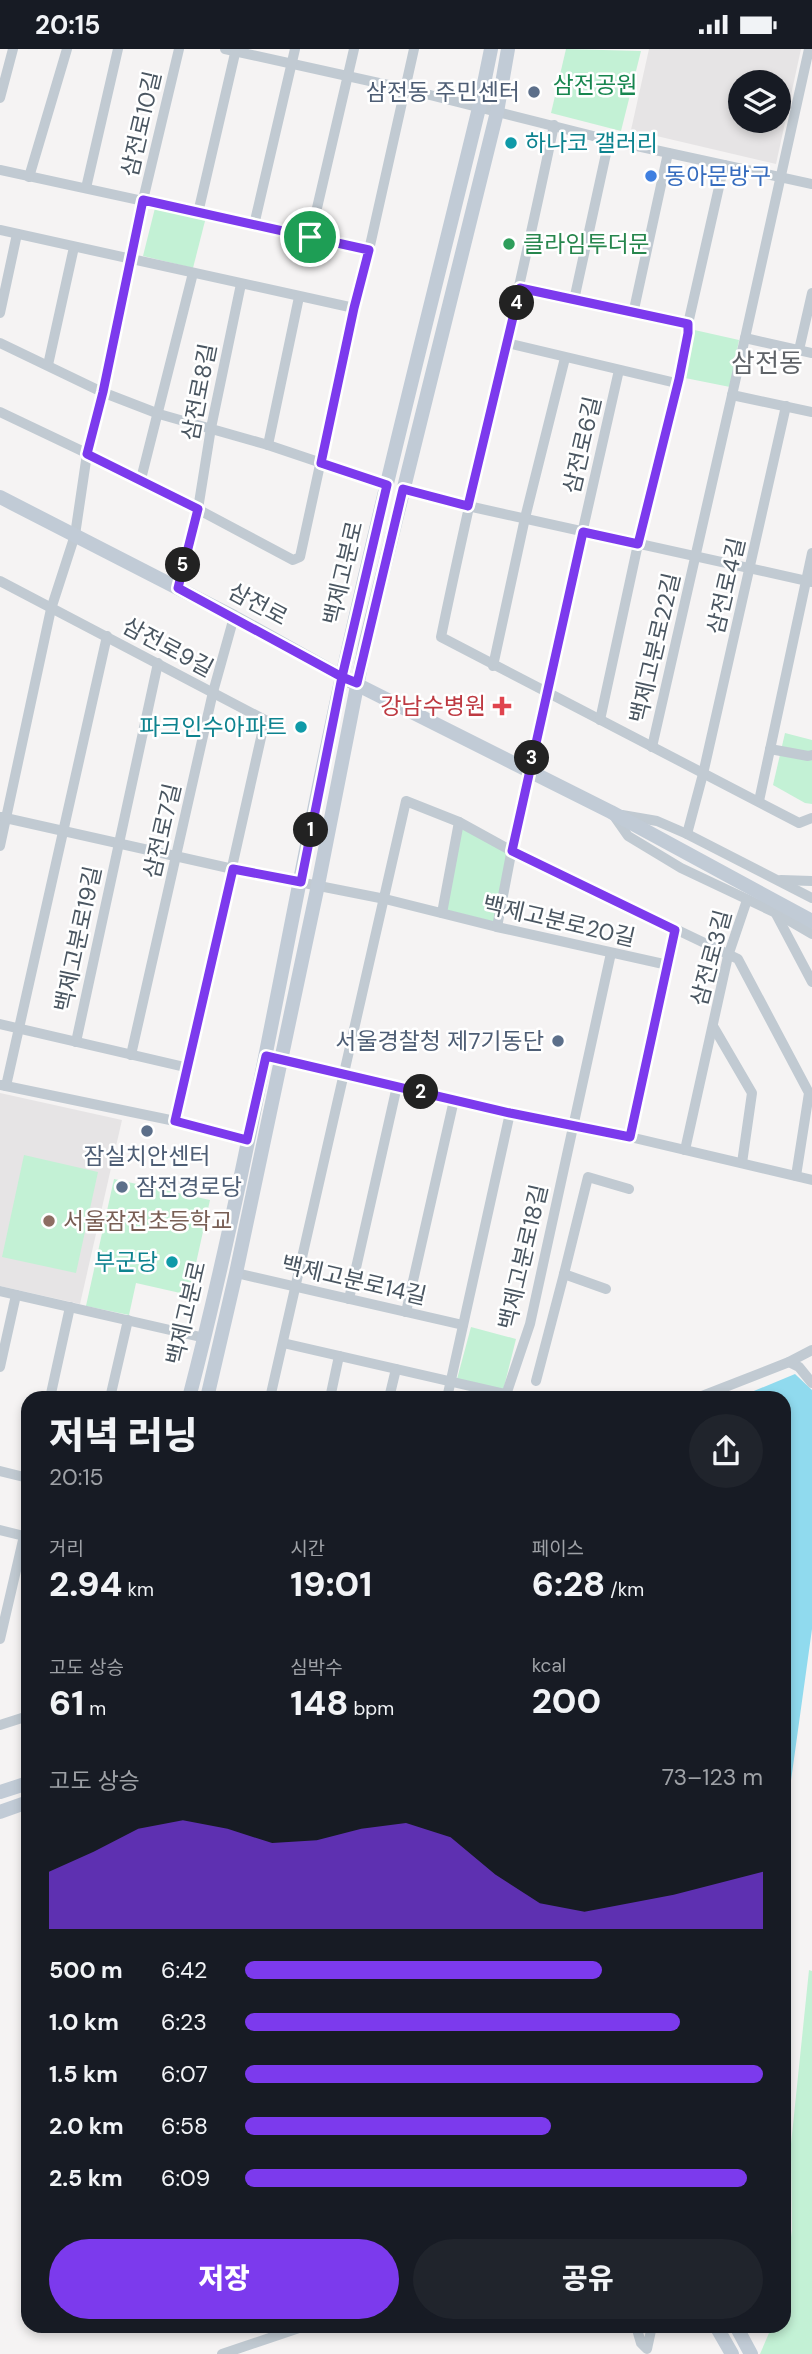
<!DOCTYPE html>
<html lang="ko">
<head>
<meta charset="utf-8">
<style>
	:root { --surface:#171b24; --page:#20242c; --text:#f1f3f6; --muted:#9ea1a6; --accent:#7c3aed }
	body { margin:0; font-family:"DM Sans","Noto Sans KR",sans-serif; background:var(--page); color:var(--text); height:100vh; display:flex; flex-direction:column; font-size:26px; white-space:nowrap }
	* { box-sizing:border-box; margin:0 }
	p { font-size:23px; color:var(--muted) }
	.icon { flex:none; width:38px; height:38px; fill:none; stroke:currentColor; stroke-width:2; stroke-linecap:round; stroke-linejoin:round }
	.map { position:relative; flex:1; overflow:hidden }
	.drawer { position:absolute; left:21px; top:1342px; width:770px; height:942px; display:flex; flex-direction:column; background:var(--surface); border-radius:21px; box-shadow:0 4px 10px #0003 }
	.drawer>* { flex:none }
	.fabs { position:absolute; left:728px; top:21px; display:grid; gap:14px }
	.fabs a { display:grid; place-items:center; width:63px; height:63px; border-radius:50%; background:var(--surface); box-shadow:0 4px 10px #0003; font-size:35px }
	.pin { position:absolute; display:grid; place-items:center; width:60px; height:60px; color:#fff; margin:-30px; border:4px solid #fff; border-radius:50%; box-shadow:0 2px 7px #0007 }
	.km { position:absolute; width:35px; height:35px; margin:-18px; border-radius:50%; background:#222; color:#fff; font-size:19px; line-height:35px; text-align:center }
	.round { display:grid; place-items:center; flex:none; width:74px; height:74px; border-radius:37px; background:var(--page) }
	.summary { display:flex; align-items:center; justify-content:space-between; height:119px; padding:0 28px }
	h1 { font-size:38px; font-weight:800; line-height:52px }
	.metrics { display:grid; grid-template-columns:repeat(3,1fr); gap:10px; height:119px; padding:7px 28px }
	.metrics div { display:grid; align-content:center }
	.metrics b { font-size:35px; font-weight:800 }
	.metrics small { font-size:19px; font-weight:400 }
	.metrics p { font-size:19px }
	.chart { height:196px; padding:14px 28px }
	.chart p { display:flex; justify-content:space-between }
	.chart svg { width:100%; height:126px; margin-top:7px; fill:var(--accent); opacity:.7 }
	.button { display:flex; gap:14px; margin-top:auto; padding:14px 28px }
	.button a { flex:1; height:80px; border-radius:42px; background:var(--accent); color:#fff; font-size:28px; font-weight:800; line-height:80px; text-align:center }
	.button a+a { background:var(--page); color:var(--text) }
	ul { padding:0 28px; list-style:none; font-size:23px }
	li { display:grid; grid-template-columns:112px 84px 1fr; align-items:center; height:52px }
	li i { height:18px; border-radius:9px; background:var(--accent) }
	.status { display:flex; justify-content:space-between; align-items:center; height:49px; padding:0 35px; background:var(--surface); direction:ltr }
	.status svg { height:19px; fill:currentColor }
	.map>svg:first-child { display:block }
	.education { fill:#e6e4e5; fill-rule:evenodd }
	.green { fill:#c3f1d5 }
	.water { fill:#90daee }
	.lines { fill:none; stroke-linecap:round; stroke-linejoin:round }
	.minor { stroke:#c1cad2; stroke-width:10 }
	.secondary { stroke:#c1cbd6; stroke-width:14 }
	.route-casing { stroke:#fff; stroke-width:14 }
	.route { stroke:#7c3aed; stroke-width:9 }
	.service-dot { fill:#5c6f8a; stroke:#fff; stroke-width:2.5 }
	.culture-dot { fill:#0f9aa8; stroke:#fff; stroke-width:2.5 }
	.shop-dot { fill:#3f7fe0; stroke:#fff; stroke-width:2.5 }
	.leisure-dot { fill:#2e9e5b; stroke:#fff; stroke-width:2.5 }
	.health-dot { fill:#e0444e; stroke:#fff; stroke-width:2.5 }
	.education-dot { fill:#8d6e63; stroke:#fff; stroke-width:2.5 }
	.labels { text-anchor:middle; stroke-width:5; stroke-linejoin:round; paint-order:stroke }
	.park-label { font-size:23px; fill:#17864f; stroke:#fff }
	.service-label { font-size:23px; fill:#4e5e75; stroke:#fff; text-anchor:end }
	.street-label { font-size:23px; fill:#4a5661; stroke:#fff }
	.culture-label { font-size:23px; fill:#0d838f; stroke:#fff; text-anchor:end }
	.shop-label { font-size:23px; fill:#366cbe; stroke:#fff; text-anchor:start }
	.leisure-label { font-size:23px; fill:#27864d; stroke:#fff; text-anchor:start }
	.health-label { font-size:23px; fill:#be3a42; stroke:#fff; text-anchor:end }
	.education-label { font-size:23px; fill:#785e54; stroke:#fff; text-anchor:start }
	.quarter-label { font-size:26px; fill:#5f6368; stroke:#fff }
</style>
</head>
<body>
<div class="status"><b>20:15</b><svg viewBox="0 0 49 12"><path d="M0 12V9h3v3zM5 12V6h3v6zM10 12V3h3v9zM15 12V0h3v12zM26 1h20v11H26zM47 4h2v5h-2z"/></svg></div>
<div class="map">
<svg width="812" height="2305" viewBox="0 0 812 2305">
	<rect width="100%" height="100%" fill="#f5f3f3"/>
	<g class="education">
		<path d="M649,0h152l-25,115 -145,-34zM740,33h39v39h-39z"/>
		<path d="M0,1044l122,27 -42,184 -80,-18z"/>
	</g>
	<g class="green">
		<path d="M566,0l75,2 -20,80 -70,-18z"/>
		<path d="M156,155l50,13 -13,51 -50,-12z"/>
		<path d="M690,280l49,11 -9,47 -50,-10z"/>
		<path d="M785,684l27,7v64l-7,-1 -32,-18z"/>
		<path d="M459,773l53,29 -15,76 -55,-14z"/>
		<path d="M24,1106l74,17 -22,101 -74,-16z"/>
		<path d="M114,1130l96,21 -21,95 -53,-12 -7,32 -43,-9z"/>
		<path d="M471,1278l45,12 -13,52 -46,-12z"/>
		<path d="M809,1921l3,1v383h-52l12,-28h12v-38l8,-58 -1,-86z"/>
	</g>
	<path class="water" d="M795,1325l17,16v239l-28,202v-433h-47z"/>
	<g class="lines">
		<g class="minor">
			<path d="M225,0l181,40 203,51 203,44"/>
			<path d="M0,49l13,-49"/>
			<path d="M554,76c-35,171 -78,341 -113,512l358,186 13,-5"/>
			<path d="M0,121l369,80"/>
			<path d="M29,128l38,-128"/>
			<path d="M86,139l32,-139"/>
			<path d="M198,164l38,-164"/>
			<path d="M254,176l41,-176"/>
			<path d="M0,181l354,78"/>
			<path d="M310,189l44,-189"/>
			<path d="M520,239l168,36"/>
			<path d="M574,251l35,-160"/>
			<path d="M0,264l17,-79"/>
			<path d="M633,265l35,-161"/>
			<path d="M745,289l67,15"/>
			<path d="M0,294l102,49 57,22 109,31 119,40"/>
			<path d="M507,294l169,40"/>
			<path d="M799,301l13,-57"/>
			<path d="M48,316l26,-118"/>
			<path d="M732,346l80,17"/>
			<path d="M0,363l141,67 152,81 7,-3 54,-249 15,-58 45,-201"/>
			<path d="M268,396l31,-148"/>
			<path d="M141,430l52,-206"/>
			<path d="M403,440l65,17 344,76"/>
			<path d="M0,532l265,139 -90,401"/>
			<path d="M178,539l20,-79 13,-81 30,-144"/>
			<path d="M493,617l32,-148 40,-160"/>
			<path d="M600,671l38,-176 41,-165 9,-47v-8l36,-159"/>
			<path d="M652,698l93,-409 64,-289"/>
			<path d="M770,700l38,7 4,-1"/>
			<path d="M759,752l53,-248"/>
			<path d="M622,766l35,6 30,13 125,64"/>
			<path d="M614,767l14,20 53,32 95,45 36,21"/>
			<path d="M1,768l232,52 152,30 112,28 171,38"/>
			<path d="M687,785l16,-60 83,-368"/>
			<path d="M0,797l51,-237 24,-74 12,-81 15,-62 41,-192 36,-151"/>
			<path d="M781,831l31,1"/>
			<path d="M442,864l17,-91"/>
			<path d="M776,865l36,68"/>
			<path d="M497,878l18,-94 16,-62 2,-21 86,-380"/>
			<path d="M0,975l189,44"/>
			<path d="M713,977l39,67 -10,70"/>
			<path d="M76,993l82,-379"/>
			<path d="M131,1006l82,-363 21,-75"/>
			<path d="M266,1007l79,17 165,40 120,24 182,43"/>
			<path d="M1,1036l174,36 72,19"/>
			<path d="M6,1037l101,-450"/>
			<path d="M630,1088l45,-207"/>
			<path d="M685,1101l43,-194 19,-56"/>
			<path d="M236,1224l227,52"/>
			<path d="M606,1240l-42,-15 24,-97 41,12"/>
			<path d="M0,1242l205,47"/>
			<path d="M349,1250l48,-213"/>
			<path d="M406,1263l48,-212"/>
			<path d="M283,1294l239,55"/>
			<path d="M789,1313l10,5 13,16"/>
			<path d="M0,1318l16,-72"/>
			<path d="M536,1332l28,-107"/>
			<path d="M50,1349l20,-91"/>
			<path d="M110,1349l18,-78"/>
			<path d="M270,1349l136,-597 53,21 53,29 226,108 71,134 -13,83"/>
			<path d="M330,1349l9,-42"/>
			<path d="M389,1349l7,-29"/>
			<path d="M447,1349l63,-285"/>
			<path d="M505,1349l25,-74 81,-371"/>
			<path d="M697,1349l92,-36 23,-12"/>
			<path d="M0,1422l28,7"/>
			<path d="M0,1481l28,7"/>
			<path d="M0,1590l24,-103"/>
			<path d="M0,1676l28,-9"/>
			<path d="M636,2277l5,17 6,6 5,-23"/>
			<path d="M222,2305l83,-28"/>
		</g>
		<g class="secondary">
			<path d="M0,448l234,120 108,60 269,135 201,109"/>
			<path d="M189,1349c62,-238 100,-481 153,-721 42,-191 91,-379 137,-569l12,-59"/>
			<path d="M207,1349l29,-125 82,-388 47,-240 132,-533 11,-63"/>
			<path d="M0,1743l28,-9"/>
			<path d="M0,1763l28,-10"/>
			<path d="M716,2277l16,28"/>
			<path d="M736,2277l15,28"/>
		</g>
	</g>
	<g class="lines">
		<defs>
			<path id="route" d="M310,188l59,13 -15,58 -33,155 66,22 -45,192 -41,205 -68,-13 -58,252 72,19 19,-84 244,57 120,24 45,-207 -163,-79 71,-319 55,12 41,-165 9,-46v-9l-168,-36 -52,218 -65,-17 -46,194 -15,-6 -164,-89 20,-79 -111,-55 16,-62 40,-192 167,37"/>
		</defs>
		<use href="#route" class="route-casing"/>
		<use href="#route" class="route"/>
	</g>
	<g class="service-dot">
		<circle cx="534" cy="43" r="7"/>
		<circle cx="558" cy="992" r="7"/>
		<circle cx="147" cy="1082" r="7"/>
		<circle cx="122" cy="1138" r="7"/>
	</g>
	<g class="culture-dot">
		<circle cx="511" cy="94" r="7"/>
		<circle cx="301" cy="678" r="7"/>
		<circle cx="172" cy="1213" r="7"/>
	</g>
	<circle class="shop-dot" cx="651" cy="127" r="7"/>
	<circle class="leisure-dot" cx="509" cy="195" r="7"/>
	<path class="health-dot" d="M498.5 646.5h7v7h7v7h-7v7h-7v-7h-7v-7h7z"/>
	<circle class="education-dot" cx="49" cy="1172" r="7"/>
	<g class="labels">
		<g class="park-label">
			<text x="595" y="44">삼전공원</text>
		</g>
		<g class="service-label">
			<text x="520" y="51">삼전동 주민센터</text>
			<text x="544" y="1000">서울경찰청 제7기동단</text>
			<text x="147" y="1115" text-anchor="middle">잠실치안센터</text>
			<text x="136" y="1146" text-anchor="start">잠전경로당</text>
		</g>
		<g class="street-label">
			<text transform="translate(141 75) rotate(-77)" y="8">삼전로10길</text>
			<text transform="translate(199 343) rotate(-79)" y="8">삼전로8길</text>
			<text transform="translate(582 396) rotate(-77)" y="8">삼전로6길</text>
			<text transform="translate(343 524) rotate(-77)" y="8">백제고분로</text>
			<text transform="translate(726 537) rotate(-77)" y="8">삼전로4길</text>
			<text transform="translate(258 555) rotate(28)" y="8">삼전로</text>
			<text transform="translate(168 598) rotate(28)" y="8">삼전로9길</text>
			<text transform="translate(655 599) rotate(-77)" y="8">백제고분로22길</text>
			<text transform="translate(162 782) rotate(-77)" y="8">삼전로7길</text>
			<text transform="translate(559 872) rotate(13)" y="8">백제고분로20길</text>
			<text transform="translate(78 890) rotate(-78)" y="8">백제고분로19길</text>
			<text transform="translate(711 909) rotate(-75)" y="8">삼전로3길</text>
			<text transform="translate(523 1208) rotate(-77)" y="8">백제고분로18길</text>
			<text transform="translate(354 1231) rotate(13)" y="8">백제고분로14길</text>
			<text transform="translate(186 1264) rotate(-77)" y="8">백제고분로</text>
		</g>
		<g class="culture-label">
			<text x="525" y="102" text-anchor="start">하나코 갤러리</text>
			<text x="287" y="686">파크인수아파트</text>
			<text x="158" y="1221">부군당</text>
		</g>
		<g class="shop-label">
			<text x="665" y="135">동아문방구</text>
		</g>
		<g class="leisure-label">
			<text x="523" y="203">클라임투더문</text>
		</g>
		<g class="health-label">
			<text x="486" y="665">강남수병원</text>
		</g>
		<g class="education-label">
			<text x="63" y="1180">서울잠전초등학교</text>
		</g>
		<g class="quarter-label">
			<text x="767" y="323">삼전동</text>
		</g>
	</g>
</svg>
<div class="fabs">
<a><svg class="icon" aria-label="layers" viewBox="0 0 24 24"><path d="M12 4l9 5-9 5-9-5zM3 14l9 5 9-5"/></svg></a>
</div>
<div class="pin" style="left:310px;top:188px;background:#1e9e55"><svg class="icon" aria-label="arrive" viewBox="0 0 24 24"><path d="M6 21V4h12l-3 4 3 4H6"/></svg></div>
<b class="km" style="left:311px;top:781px">1</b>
<b class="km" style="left:421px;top:1043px">2</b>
<b class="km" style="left:532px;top:709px">3</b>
<b class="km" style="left:517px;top:254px">4</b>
<b class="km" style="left:183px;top:516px">5</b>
<section class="drawer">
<div class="summary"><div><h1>저녁 러닝</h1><p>20:15</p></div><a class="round"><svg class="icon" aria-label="share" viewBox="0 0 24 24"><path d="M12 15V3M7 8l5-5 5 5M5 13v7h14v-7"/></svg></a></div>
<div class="metrics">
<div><p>거리</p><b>2.94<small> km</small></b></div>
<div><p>시간</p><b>19:01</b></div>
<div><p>페이스</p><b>6:28<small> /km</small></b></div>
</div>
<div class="metrics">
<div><p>고도 상승</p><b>61<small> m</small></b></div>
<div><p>심박수</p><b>148<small> bpm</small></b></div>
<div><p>kcal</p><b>200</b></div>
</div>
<div class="chart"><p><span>고도 상승</span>73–123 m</p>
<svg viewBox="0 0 160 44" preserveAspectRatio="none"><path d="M0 44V24L10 17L20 9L30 6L40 9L50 14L60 13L70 9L80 7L90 12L100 25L110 35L120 38L130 35L140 32L150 28L160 24V44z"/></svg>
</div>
<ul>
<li><b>500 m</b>6:42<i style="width:69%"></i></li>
<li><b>1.0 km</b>6:23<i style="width:84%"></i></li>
<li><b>1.5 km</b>6:07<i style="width:100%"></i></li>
<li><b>2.0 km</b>6:58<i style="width:59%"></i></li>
<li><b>2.5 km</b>6:09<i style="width:97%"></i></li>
</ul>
<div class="button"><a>저장</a><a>공유</a></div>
</section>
</div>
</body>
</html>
